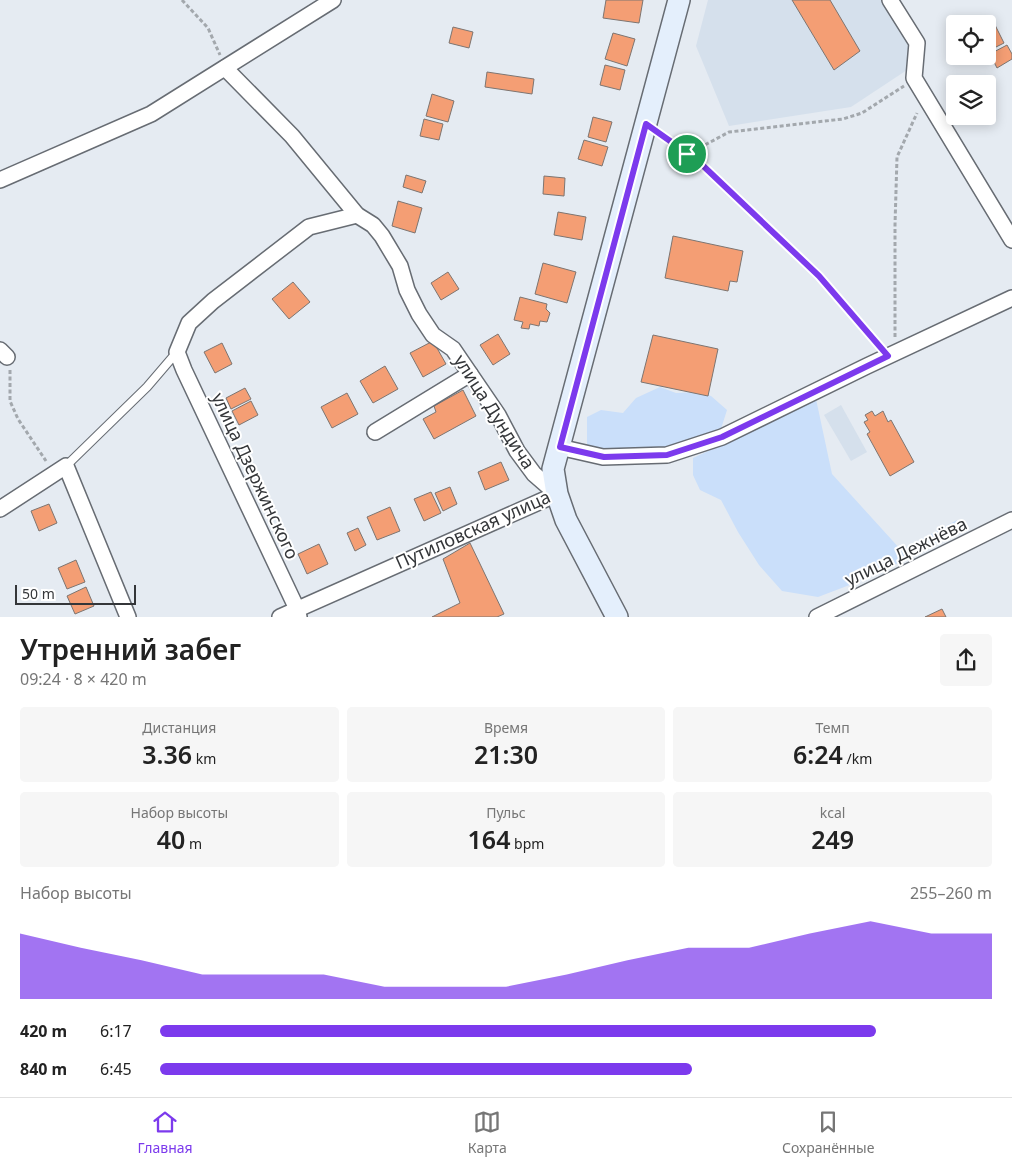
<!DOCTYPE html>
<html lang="ru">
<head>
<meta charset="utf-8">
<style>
	:root { --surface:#fff; --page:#f6f6f6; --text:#222; --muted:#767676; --line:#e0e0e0; --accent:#7c3aed }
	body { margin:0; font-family:"Noto Sans",sans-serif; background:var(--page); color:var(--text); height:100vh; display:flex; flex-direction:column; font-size:19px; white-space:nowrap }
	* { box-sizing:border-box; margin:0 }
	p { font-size:16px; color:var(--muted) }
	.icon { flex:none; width:28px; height:28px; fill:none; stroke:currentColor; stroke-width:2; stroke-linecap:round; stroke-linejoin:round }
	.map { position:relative; height:617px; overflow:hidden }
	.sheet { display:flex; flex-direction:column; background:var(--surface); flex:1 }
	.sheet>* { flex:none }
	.fabs { position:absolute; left:946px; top:15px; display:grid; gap:10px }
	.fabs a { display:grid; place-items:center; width:50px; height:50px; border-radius:5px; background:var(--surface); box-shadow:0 2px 12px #0003; font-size:25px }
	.scale { position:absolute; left:15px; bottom:12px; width:121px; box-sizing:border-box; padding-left:5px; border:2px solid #343639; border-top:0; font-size:14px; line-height:18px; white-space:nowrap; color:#343639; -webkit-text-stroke:4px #fff; paint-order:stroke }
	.pin { position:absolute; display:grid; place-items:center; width:42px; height:42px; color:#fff; margin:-21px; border:2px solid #fff; border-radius:50%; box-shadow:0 1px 5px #0007 }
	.round { display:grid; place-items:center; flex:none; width:52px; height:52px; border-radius:5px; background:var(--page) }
	.headline { display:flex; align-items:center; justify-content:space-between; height:85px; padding:0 20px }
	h1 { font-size:28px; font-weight:600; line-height:38px }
	.metrics { display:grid; grid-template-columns:repeat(3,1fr); gap:8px; height:85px; padding:5px 20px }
	.metrics div { display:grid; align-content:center; border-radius:5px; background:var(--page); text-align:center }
	.metrics b { font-size:25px; font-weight:600 }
	.metrics small { font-size:14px; font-weight:400 }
	.metrics p { font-size:14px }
	.chart { height:140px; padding:10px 20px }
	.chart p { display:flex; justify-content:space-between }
	.chart svg { width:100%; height:90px; margin-top:5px; fill:var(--accent); opacity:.7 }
	ul { padding:0 20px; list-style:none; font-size:16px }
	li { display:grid; grid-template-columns:80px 60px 1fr; align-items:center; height:38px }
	li i { height:12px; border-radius:6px; background:var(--accent) }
	.dock { display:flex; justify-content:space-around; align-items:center; height:70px; border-top:1px solid var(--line); background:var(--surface); font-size:14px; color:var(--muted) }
	.dock a { display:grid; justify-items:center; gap:2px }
	.dock .on { color:var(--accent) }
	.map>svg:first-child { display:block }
	.built { fill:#d5e0ec }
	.green { fill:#cadffa }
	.building { fill:#f49e74; stroke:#7d7571 }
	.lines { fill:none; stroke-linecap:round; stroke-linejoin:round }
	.lane-casing { stroke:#676c73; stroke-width:10 }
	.street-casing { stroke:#676c73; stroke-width:18 }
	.secondary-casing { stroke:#676c73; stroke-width:24 }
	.path { stroke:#a3a8ad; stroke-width:3; stroke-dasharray:4 2.5; stroke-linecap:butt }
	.lane { stroke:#fff; stroke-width:8 }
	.street { stroke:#fff; stroke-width:15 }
	.secondary { stroke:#e4effc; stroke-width:21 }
	.route-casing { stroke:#fff; stroke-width:10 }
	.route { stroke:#7c3aed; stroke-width:6 }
	.labels { text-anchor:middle; stroke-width:4; stroke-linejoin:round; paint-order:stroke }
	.street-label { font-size:18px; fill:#343639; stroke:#fff }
</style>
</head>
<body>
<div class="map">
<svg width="1012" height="617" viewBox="0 0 1012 617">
	<rect width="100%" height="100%" fill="#e5ebf2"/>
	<g class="built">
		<path d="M708,0h176l26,42 -3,28 -56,37 -122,19 -33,-80z"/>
		<path d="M841,405l26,47 -16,9 -27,-46z"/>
	</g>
	<g class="green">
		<path d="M660,387l16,6 23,-1 12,4 16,14 -7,22 -54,17 -63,3 -16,-6v-29l14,-7 22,3 13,-15z"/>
		<path d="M816,399l16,75 69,76 56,-30 2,8 -13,9 -37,21 -49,23 -42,16 -36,-6 -23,-26 -21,-33 -17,-32 -21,-10 -7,-15v-17l80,-37 31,-18z"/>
	</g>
	<g class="building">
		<path d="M606,0h37l-4,23 -36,-5z"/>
		<path d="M792,0h38l30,51 -26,19z"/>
		<path d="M994,23l10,20 -16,8v-25z"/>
		<path d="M453,27l20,5 -4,16 -20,-5z"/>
		<path d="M613,33l22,6 -8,27 -22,-7z"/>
		<path d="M1007,45l5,9v5l-15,9 -7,-14z"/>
		<path d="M605,65l20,5 -5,20 -20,-5z"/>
		<path d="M487,72l47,7 -2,15 -47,-7z"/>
		<path d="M432,94l22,7 -6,21 -22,-6z"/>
		<path d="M593,117l19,5 -6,20 -18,-5z"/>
		<path d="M424,119l19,5 -4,16 -19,-4z"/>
		<path d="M584,140l24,7 -6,19 -24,-7z"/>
		<path d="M406,175l20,6 -4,12 -19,-6z"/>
		<path d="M544,176l21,2 -1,18 -21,-2z"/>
		<path d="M398,201l24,7 -7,25 -23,-7z"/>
		<path d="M558,212l28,5 -4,23 -28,-5z"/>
		<path d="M673,236l70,15 -6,31 -7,-1 -2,10 -63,-13z"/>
		<path d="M543,263l33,9 -9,31 -32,-9z"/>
		<path d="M448,272l11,17 -18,11 -10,-17z"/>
		<path d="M293,282l17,20 -21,17 -17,-20z"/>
		<path d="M520,297l27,7 -1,5 4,4 -3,9 -7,-1 -1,5 -9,-2 -1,5 -8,-1 2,-6 -9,-2z"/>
		<path d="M498,334l12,20 -17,11 -13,-20z"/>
		<path d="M653,335l65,14 -10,47 -67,-14z"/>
		<path d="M433,341l13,23 -23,13 -13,-24z"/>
		<path d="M222,343l10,21 -17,9 -11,-21z"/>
		<path d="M385,366l13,23 -25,14 -13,-22z"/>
		<path d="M245,388l6,11 -20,10 -5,-11z"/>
		<path d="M463,390l13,26 -42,23 -11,-20 13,-7 -2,-6z"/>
		<path d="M347,393l11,21 -26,14 -11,-21z"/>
		<path d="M251,401l7,14 -19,10 -7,-14z"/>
		<path d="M872,411l3,5 8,-5 5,11 3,-2 23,42 -24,14 -23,-42 3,-2 -6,-10 4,-2 -3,-5z"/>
		<path d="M501,462l8,18 -24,10 -7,-18z"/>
		<path d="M450,487l7,17 -14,7 -8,-18z"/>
		<path d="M431,492l10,21 -17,8 -10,-22z"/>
		<path d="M49,504l8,19 -18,8 -8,-20z"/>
		<path d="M390,507l10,24 -23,9 -10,-23z"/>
		<path d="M358,528l8,17 -11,6 -8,-18z"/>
		<path d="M470,543l34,71 -7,3h-65l28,-14 -17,-44z"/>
		<path d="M319,544l9,20 -21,10 -9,-20z"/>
		<path d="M76,560l9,22 -18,7 -9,-21z"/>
		<path d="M86,587l8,19 -19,8 -8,-18z"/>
		<path d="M942,609l4,8h-21z"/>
	</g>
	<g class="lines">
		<defs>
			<path id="lane" d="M66,466l81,-79 30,-35"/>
			<g id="street">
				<path d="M890,0l27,43 -3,35 98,162"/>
				<path d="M225,68l67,68 65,79 16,10 9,11 18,30 7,24 12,24 14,21 20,14 45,66 19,36 17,23 23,20 -277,123"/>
				<path d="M0,180l151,-66 182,-114"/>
				<path d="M0,350l7,7"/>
				<path d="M375,432l95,-58"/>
				<path d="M559,447l44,10 64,-2 55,-18 145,-71 145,-68"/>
				<path d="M0,509l66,-43 62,151"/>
				<path d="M299,617l-2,-8 -113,-239 -7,-18 12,-29 24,-22 96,-74 48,-12"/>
				<path d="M817,617l195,-97"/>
			</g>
			<path id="secondary" d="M617,617l-51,-97 -9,-26 -4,-25 126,-469"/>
		</defs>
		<use href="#lane" class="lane-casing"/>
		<use href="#street" class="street-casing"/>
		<use href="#secondary" class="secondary-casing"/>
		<g class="path">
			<path d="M182,0l26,28 12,27"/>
			<path d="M660,135l37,25 122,116 60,69"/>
			<path d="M688,154l41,-22 114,-13 19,-6 42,-27"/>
			<path d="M895,337v-112l2,-68 20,-44"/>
			<path d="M10,370v31l8,18 28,42"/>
		</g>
		<use href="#lane" class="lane"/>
		<use href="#street" class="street"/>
		<use href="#secondary" class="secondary"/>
	</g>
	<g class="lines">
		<defs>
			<path id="route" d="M646,124l51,36 122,116 69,80 -166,81 -55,18 -63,2 -44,-10z"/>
		</defs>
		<use href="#route" class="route-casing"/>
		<use href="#route" class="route"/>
	</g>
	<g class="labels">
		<g class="street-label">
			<text transform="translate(494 412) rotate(57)" y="6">улица Дундича</text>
			<text transform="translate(255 476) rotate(65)" y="6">улица Дзержинского</text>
			<text transform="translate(473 530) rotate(-24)" y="6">Путиловская улица</text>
			<text transform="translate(906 552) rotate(-26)" y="6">улица Дежнёва</text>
		</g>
	</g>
</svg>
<div class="fabs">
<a><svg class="icon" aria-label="locate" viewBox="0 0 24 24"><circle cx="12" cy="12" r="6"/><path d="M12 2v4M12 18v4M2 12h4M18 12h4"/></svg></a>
<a><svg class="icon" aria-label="layers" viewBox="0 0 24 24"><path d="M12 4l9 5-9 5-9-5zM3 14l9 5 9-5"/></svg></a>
</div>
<div class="scale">50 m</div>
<div class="pin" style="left:687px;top:154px;background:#1e9e55"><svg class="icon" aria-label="arrive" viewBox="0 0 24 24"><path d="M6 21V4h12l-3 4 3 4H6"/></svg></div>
</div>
<section class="sheet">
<div class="headline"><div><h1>Утренний забег</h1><p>09:24 · 8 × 420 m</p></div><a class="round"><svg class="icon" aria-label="share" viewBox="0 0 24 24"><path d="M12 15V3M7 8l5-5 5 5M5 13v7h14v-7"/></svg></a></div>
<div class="metrics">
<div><p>Дистанция</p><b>3.36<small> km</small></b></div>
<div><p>Время</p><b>21:30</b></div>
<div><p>Темп</p><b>6:24<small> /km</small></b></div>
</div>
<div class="metrics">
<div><p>Набор высоты</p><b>40<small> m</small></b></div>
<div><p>Пульс</p><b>164<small> bpm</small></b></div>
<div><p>kcal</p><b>249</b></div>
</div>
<div class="chart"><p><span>Набор высоты</span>255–260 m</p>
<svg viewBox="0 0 160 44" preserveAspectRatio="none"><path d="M0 44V12L10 19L20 25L30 32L40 32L50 32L60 38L70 38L80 38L90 32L100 25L110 19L120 19L130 12L140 6L150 12L160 12V44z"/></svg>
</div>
<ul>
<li><b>420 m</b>6:17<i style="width:86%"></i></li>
<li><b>840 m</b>6:45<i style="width:64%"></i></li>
</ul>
</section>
<nav class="dock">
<a class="on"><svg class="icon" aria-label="home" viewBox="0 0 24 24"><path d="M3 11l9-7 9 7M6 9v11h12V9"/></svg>Главная</a>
<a><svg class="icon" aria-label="map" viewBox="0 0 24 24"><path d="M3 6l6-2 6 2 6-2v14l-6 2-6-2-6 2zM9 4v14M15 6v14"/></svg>Карта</a>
<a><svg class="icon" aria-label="saved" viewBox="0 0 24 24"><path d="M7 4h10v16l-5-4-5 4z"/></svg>Сохранённые</a>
</nav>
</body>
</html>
